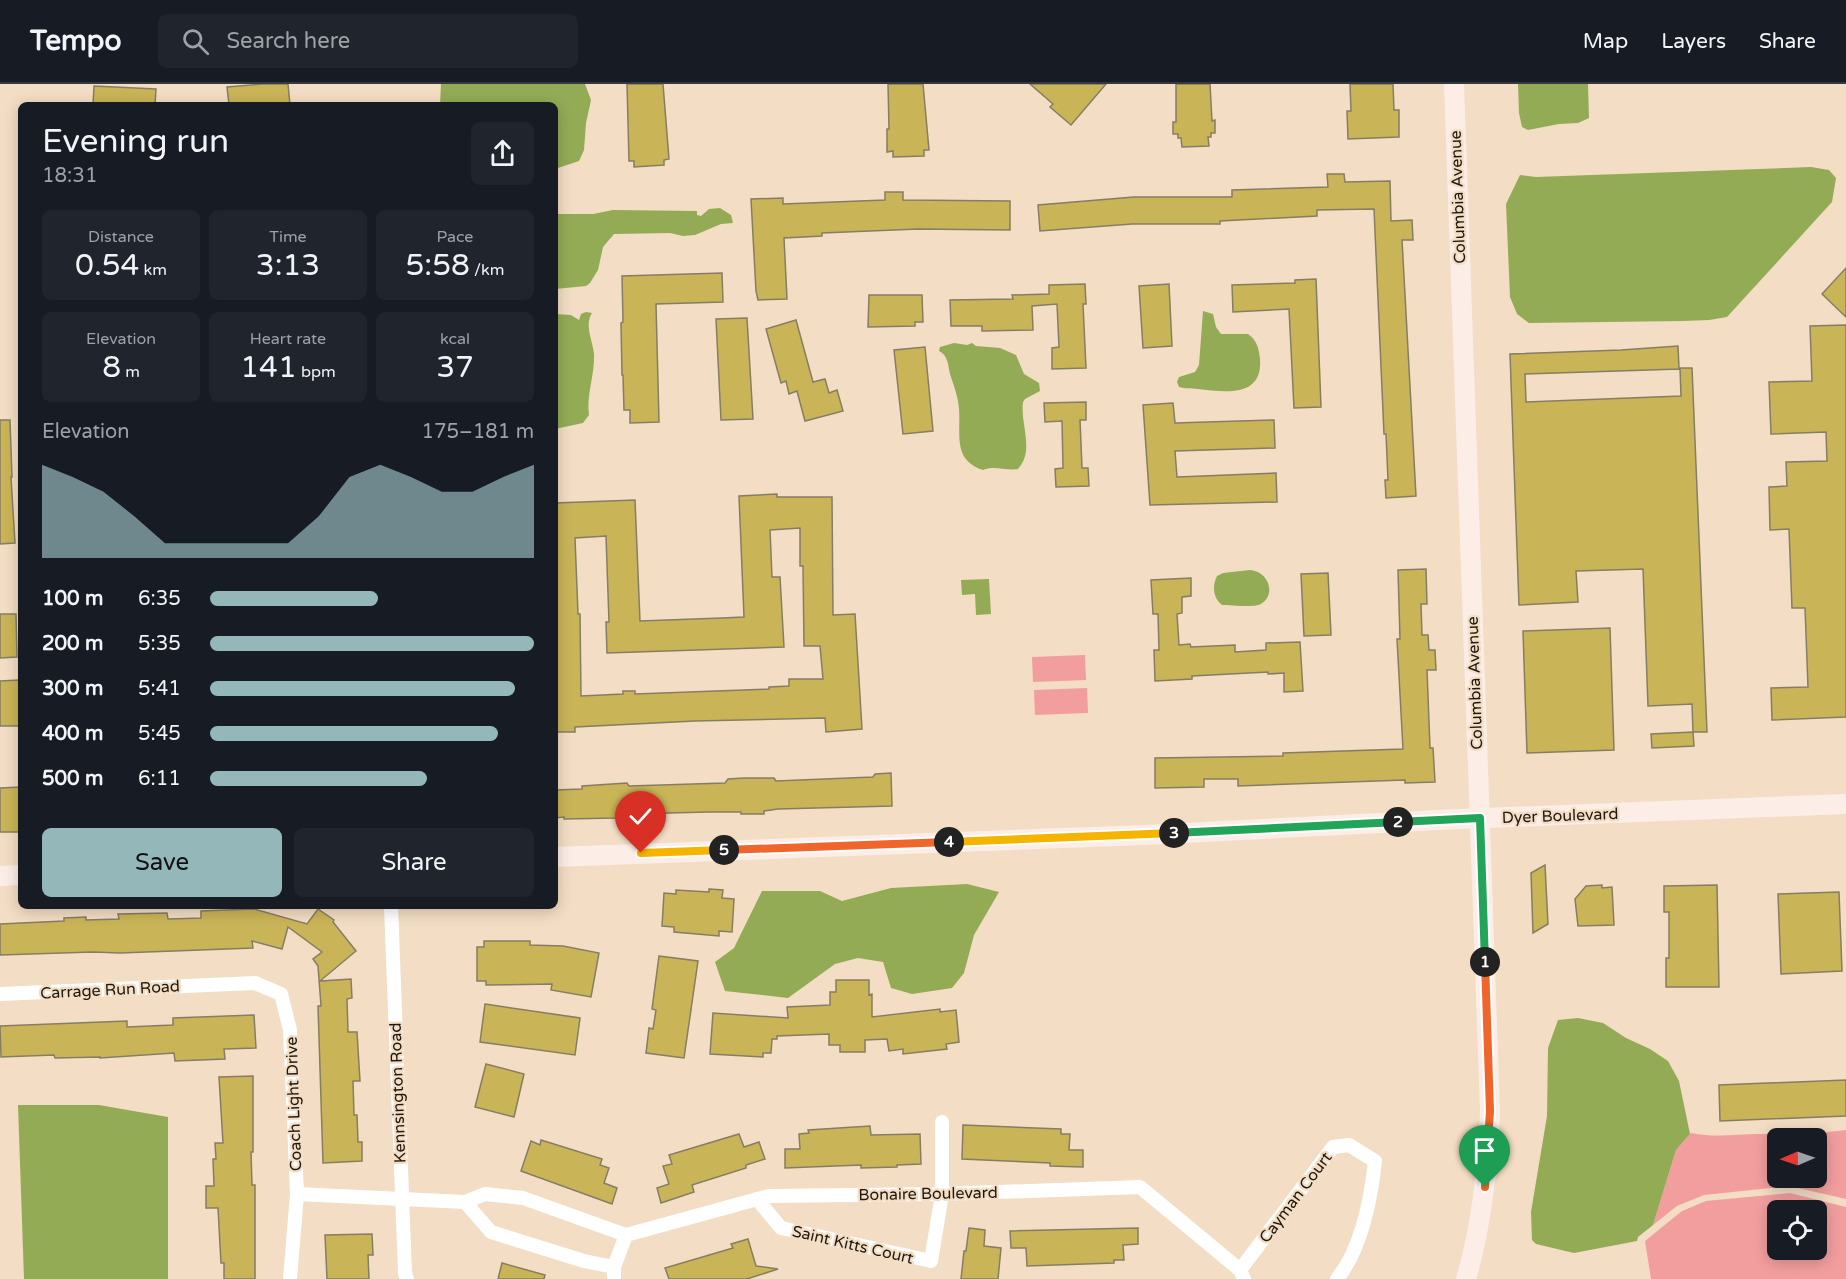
<!DOCTYPE html>
<html lang="en">
<head>
<meta charset="utf-8">
<style>
	:root { --surface:#171b24; --page:#20242c; --text:#f1f3f6; --muted:#9ea1a6; --line:#363941; --accent:#94b7ba }
	body { margin:0; font-family:"Varela Round",sans-serif; background:var(--page); color:var(--text); height:100vh; display:flex; flex-direction:column; font-size:22px; white-space:nowrap }
	* { box-sizing:border-box; margin:0 }
	p { font-size:20px; color:var(--muted) }
	.icon { flex:none; width:33px; height:33px; fill:none; stroke:currentColor; stroke-width:2; stroke-linecap:round; stroke-linejoin:round }
	.map { position:relative; flex:1; overflow:hidden }
	.details { position:absolute; left:18px; top:18px; width:540px; height:807px; display:flex; flex-direction:column; background:var(--surface); border-radius:9px; box-shadow:0 3px 15px #0003 }
	.details>* { flex:none }
	.needle { width:39px; rotate:268deg }
	.tools { position:absolute; left:1767px; top:1044px; display:grid; gap:12px }
	.tools a { display:grid; place-items:center; width:60px; height:60px; border-radius:9px; background:var(--surface); box-shadow:0 3px 15px #0003; font-size:30px }
	.pin { position:absolute; display:grid; place-items:center; width:51px; height:51px; color:#fff; margin:-62px -26px; border-radius:50% 50% 50% 0; rotate:-45deg; box-shadow:0 0 6px #0007 }
	.pin .icon { rotate:45deg }
	.km { position:absolute; width:30px; height:30px; margin:-15px; border-radius:50%; background:#222; color:#fff; font-size:16px; line-height:30px; text-align:center }
	.round { display:grid; place-items:center; flex:none; width:63px; height:63px; border-radius:9px; background:var(--page) }
	.head { display:flex; align-items:center; justify-content:space-between; height:102px; padding:0 24px }
	h1 { font-size:33px; font-weight:600; line-height:45px }
	.stats { display:grid; grid-template-columns:repeat(3,1fr); gap:9px; height:102px; padding:6px 24px }
	.stats div { display:grid; align-content:center; border-radius:9px; background:var(--page); text-align:center }
	.stats b { font-size:30px; font-weight:600 }
	.stats small { font-size:16px; font-weight:400 }
	.stats p { font-size:16px }
	.chart { height:168px; padding:12px 24px }
	.chart p { display:flex; justify-content:space-between }
	.chart svg { width:100%; height:108px; margin-top:6px; fill:var(--accent); opacity:.7 }
	.button { display:flex; gap:12px; margin-top:auto; padding:12px 24px }
	.button a { flex:1; height:69px; border-radius:9px; background:var(--accent); color:#111; font-size:24px; font-weight:600; line-height:69px; text-align:center }
	.button a+a { background:var(--page); color:var(--text) }
	ul { padding:0 24px; list-style:none; font-size:20px }
	li { display:grid; grid-template-columns:96px 72px 1fr; align-items:center; height:45px }
	li i { height:15px; border-radius:8px; background:var(--accent) }
	header { display:flex; align-items:center; gap:36px; box-sizing:border-box; height:84px; padding:0 30px; background:var(--surface); border-bottom:2px solid var(--line) }
	header strong { font-size:28px }
	nav { display:flex; gap:33px; margin-inline-start:auto; font-size:21px }
	.search { width:420px; height:54px; background:var(--page); display:flex; align-items:center; gap:15px; box-sizing:border-box; padding:0 21px; border-radius:9px; color:var(--muted); font-size:22px }
	.map>svg:first-child { display:block }
	.green { fill:#f39e9e; fill-rule:evenodd }
	.water { fill:#93ab55 }
	.building { fill:#cab458; stroke:#857e63; stroke-width:1.5; fill-rule:evenodd }
	.lines { fill:none; stroke-linecap:round; stroke-linejoin:round }
	.street { stroke:#fff; stroke-width:14 }
	.secondary { stroke:#fceee7; stroke-width:20 }
	.split-1-casing { stroke:#fff; stroke-width:12 }
	.split-2-casing { stroke:#fff; stroke-width:12 }
	.split-3-casing { stroke:#fff; stroke-width:12 }
	.split-4-casing { stroke:#fff; stroke-width:12 }
	.split-5-casing { stroke:#fff; stroke-width:12 }
	.split-6-casing { stroke:#fff; stroke-width:12 }
	.split-1 { stroke:#f0652b; stroke-width:8 }
	.split-2 { stroke:#22a559; stroke-width:8 }
	.split-3 { stroke:#22a559; stroke-width:8 }
	.split-4 { stroke:#f5b400; stroke-width:8 }
	.split-5 { stroke:#f0652b; stroke-width:8 }
	.split-6 { stroke:#f5b400; stroke-width:8 }
	.labels { text-anchor:middle; stroke-width:4.5; stroke-linejoin:round; paint-order:stroke }
	.street-label { font-size:16px; fill:#1f180f; stroke:#f3ddc4 }
</style>
</head>
<body>
<header>
<strong>Tempo</strong>
<div class="search"><svg class="icon" aria-label="search" viewBox="0 0 24 24"><circle cx="10" cy="10" r="6"/><path d="M15 15l6 6"/></svg>Search here</div>
<nav><a>Map</a><a>Layers</a><a>Share</a></nav>
</header>
<div class="map">
<svg width="1846" height="1195" viewBox="0 0 1846 1195">
	<rect width="100%" height="100%" fill="#f3ddc4"/>
	<g class="green">
		<path d="M1085,571l1,25 -53,2 -1,-25z"/>
		<path d="M1087,604l1,25 -53,2 -1,-25z"/>
		<path d="M1846,1046v69l-57,-13 -85,9 -27,11 -24,19 23,-75 15,-17c26,5 44,1 70,1 28,-1 57,0 85,-4zM1778,1054h38v40h-38z"/>
		<path d="M1790,1109l56,14v72h-195l-6,-38 37,-30 24,-10zM1816,1126v40h-38v-40z"/>
	</g>
	<g class="water">
		<path d="M441,0h144l6,16 -5,23 -2,27 -5,11 -24,8v-64h-115z"/>
		<path d="M1518,0h70l1,34 -11,5 -19,1 -31,6 -6,-3 -3,-14z"/>
		<path d="M1811,83l18,3 7,8 -4,24 -105,115 -18,3 -25,1 -155,2 -12,-9 -7,-17 -4,-93 14,-29 16,2z"/>
		<path d="M720,124l11,7 2,8 -12,1 -26,11 -12,1 -13,-3 -56,1 -11,13 -5,23 -8,13 -4,3 -31,3v-75h38l20,-4 84,1v4l4,1 8,-7z"/>
		<path d="M1203,227l10,3 3,13 5,7h27c9,6 11,15 12,25 3,39 -35,33 -62,30 -7,-1 -12,0 -19,-2l-2,-5 2,-5 16,-5 4,-7z"/>
		<path d="M586,228l6,1c-8,12 1,28 2,41 1,21 -8,41 -5,61l-6,8 -28,6v-115l16,1 8,5 2,-6z"/>
		<path d="M954,259l13,2 5,-2 4,3 24,2 16,7 8,19 15,9 1,8 -15,8 -2,3c-3,22 12,49 -5,67 -13,2 -24,-4 -35,1 -31,-10 -22,-37 -24,-61 -1,-13 -5,-23 -9,-35 -2,-9 -2,-19 -11,-23l1,-4z"/>
		<path d="M1250,486c18,1 27,24 11,34 -7,4 -30,1 -39,1 -9,-7 -10,-19 -5,-29l6,-3z"/>
		<path d="M989,495l2,35 -15,1 -1,-21 -13,1 -1,-15z"/>
		<path d="M967,800l32,8 -25,43 -10,38 -12,15 -40,6 -21,-6 -8,-26 -25,-4 -23,6 -47,34 -63,-7 -10,-29 19,-14 28,-57h58l22,10 49,-13z"/>
		<path d="M1578,934l25,5 23,15 24,11 18,12 11,20 11,53 -14,16 -23,75 -15,12 -1,4 -63,12 -38,-9 -4,-4 -1,-28 16,-96 1,-68 10,-28z"/>
		<path d="M18,1021h81l69,12v162h-144z"/>
	</g>
	<g class="building">
		<path d="M263,0h25l2,21h-61l-2,-18z"/>
		<path d="M627,0h36l6,75 -5,1v5l-30,2v-6h-5z"/>
		<path d="M888,0h35l6,66h-5v6l-31,1v-6l-6,1v-23h2z"/>
		<path d="M1030,0h76l-35,41 -21,-18 3,-3z"/>
		<path d="M1176,0h34l2,37 3,-1v13h-4v4h-3l1,9 -27,1 -1,-9h-3v-4h-5v-12h3z"/>
		<path d="M1350,0h43l1,26h5v27l-51,2 -1,-28h4z"/>
		<path d="M94,2l62,3 -1,16h-62z"/>
		<path d="M1327,90h17l1,8 45,-1 1,40 21,-1 1,20h-11l14,256 -30,2 -1,-18h3l-2,-46h-2l-10,-225 -57,1v6l-97,5v3h-88l-92,7 -2,-26 96,-8h98v-7l96,-3z"/>
		<path d="M885,108h18v8l107,1v29l-92,-1 -96,4v3l-38,2 3,61 -29,1 -2,-9 -5,-92 32,-1v6l102,-4z"/>
		<path d="M1846,184v49l-24,-23z"/>
		<path d="M722,189l1,29 -67,2 3,118 -29,1v-13h-6l-1,-35h-1l-1,-52 2,-1 -1,-46z"/>
		<path d="M1316,195l5,128 -27,1 -5,-99 -56,3 -1,-27 63,-2v-3z"/>
		<path d="M1085,200l1,20h-3l3,64 -34,1v-21l7,-1 -2,-43 -25,2 1,24 -51,1v-5h-31l-1,-26 63,-1 -1,-4 37,-1v-9z"/>
		<path d="M1169,200l3,62 -29,2 -4,-62z"/>
		<path d="M869,211h53l1,27h-8v4l-47,1z"/>
		<path d="M747,234l6,101 -32,1 -5,-101z"/>
		<path d="M796,236l17,62 12,-3 4,14 8,-3 6,21 -38,10 -8,-30 -8,3 -3,-13 -5,2 -15,-54z"/>
		<path d="M1846,241v392l-74,3 -1,-32 37,-1 -3,-79h-13l-3,-79 -19,1 -1,-43 18,-1 -1,-24 41,-1 -1,-29 -55,2 -2,-52 43,-1 -2,-55z"/>
		<path d="M1678,262l1,23 -154,5 1,28 155,-6 -1,-28h12l15,364h-14l-1,-28 -44,2 -5,-137 -67,2 2,31 -59,3 -9,-251 111,-4z"/>
		<path d="M925,263l8,84 -30,3 -9,-84z"/>
		<path d="M1086,318v18h-6l2,48h6l1,18 -33,1 -1,-18 8,-1 -1,-47 -17,1 -1,-19z"/>
		<path d="M1173,319l2,20 99,-3 1,28 -100,3 2,26 99,-4 1,29 -127,3 -7,-100z"/>
		<path d="M0,336h10l2,57h-1l4,66 -15,1z"/>
		<path d="M777,410v3h55l1,118 22,-1 7,115 -36,3 -1,-14 -130,3 -120,6v5h-20v-229l80,-3 5,121 82,-3 22,-1 -5,-121zM800,444v38h3l1,80h16l3,33h-34v7l-20,1v2l-134,5v-3h-12v3l-42,2 -1,-82h-2l-3,-76 31,-2 3,86h-3l1,31 177,-6 -4,-70h-8l-2,-47z"/>
		<path d="M1426,485l1,35h-6l1,31h6l1,15h6l1,20h-9l3,78h3l2,34 -30,1v-3l-167,6v-7h-34v8l-49,1v-30l128,-2v-3l120,-4 -6,-110h3l-2,-69z"/>
		<path d="M1328,489l3,62 -27,1 -3,-62z"/>
		<path d="M1191,494v18l-9,1v16l-5,1 2,31 11,-1 1,3 44,-2v7l31,-2v-7l34,-1 3,49 -19,1v-19l-16,1v-2l-76,4v3l-37,2 -1,-31h5l-1,-36h-5l-2,-34z"/>
		<path d="M0,530h16l1,43 -17,1z"/>
		<path d="M1610,544l4,122 -87,3 -4,-122z"/>
		<path d="M19,596l2,46h-21v-45z"/>
		<path d="M1693,648l1,14 -42,2 -1,-14z"/>
		<path d="M891,689l1,33 -114,3 -14,2v3h-23v-2h-33l-77,2 -14,4 -53,1v-2l-9,1v-28l27,-1v-3l45,-3 2,3 96,-3 3,-4 16,-1h30l2,3 97,-4 2,-3z"/>
		<path d="M21,703v45h-21v-44z"/>
		<path d="M1545,781l3,59 -15,9 -2,-60z"/>
		<path d="M1602,801v3l10,-1 2,38 -36,1 -3,-27 11,-13z"/>
		<path d="M1717,801l2,102h-53v-29h3v-46h-5v-26z"/>
		<path d="M709,805l14,1 -1,8 12,1 -2,33 -13,-1v5l-45,-4v-5l-12,-1 2,-33 12,1v-4l33,2z"/>
		<path d="M1839,808l3,79 -61,3 -3,-80z"/>
		<path d="M254,825l53,15 11,-15 16,11 -1,2 23,29 -36,30 31,-2 1,19 -5,1 1,33h9l3,49h-7l1,34h3l1,27h4v19l-39,2 -5,-157h3l-3,-40 -5,-7 9,-7 -34,-25 -6,22 -30,-8 1,7 -133,5 -27,-1 -93,3v-31l64,-3v-3l22,-1v3l33,-1 -1,-5 49,-1 1,6 33,-1v-7z"/>
		<path d="M484,857h46v4l33,1 36,7 -8,44 -40,-7 1,-6 -66,1v-4h-9v-34h7z"/>
		<path d="M659,872l39,5 -14,97 -38,-5 3,-25 4,1 3,-19 -4,-1z"/>
		<path d="M836,896h33v15l3,-1v23l68,-8v3l16,-2 3,32 -13,2 1,5 -44,5v-5l-14,2 -2,-12 -22,1v12h-25v-7h-11v-11l-52,2v3h-5l-1,14h-8v4l-53,-3 3,-41 75,5 -1,-11 43,-2v-13h6z"/>
		<path d="M485,920l95,14 -5,37 -95,-13z"/>
		<path d="M254,931l2,33 -32,1 1,10 -50,2 -1,-8 -74,5v-1l-45,1 -1,-3 -53,2 -1,-31 127,-5v6l46,-2v-7z"/>
		<path d="M486,980l38,10 -10,43 -39,-10z"/>
		<path d="M253,992v76h-2l1,33h3v94h-31v-16h-3l-3,-55h-12v-22h8l-1,-27h3l-1,-16h8l-4,-66z"/>
		<path d="M1846,996v36l-126,5 -1,-36z"/>
		<path d="M963,1041l98,4v5h9l-1,16h14v17l-33,-1v-3l-88,-4z"/>
		<path d="M870,1042l1,9 49,-1 1,30 -24,1v2l-36,1v-3l-76,3v-19h15l-1,-15 10,-1 -1,-3z"/>
		<path d="M739,1050l5,13 15,-5 6,17 -19,6v3l-54,17 2,7 -33,11 -4,-15 12,-4 -6,-18 9,-2 -3,-9z"/>
		<path d="M541,1056l61,19 -2,6 9,3 -5,15 13,5 -5,16 -91,-33 10,-30 9,4z"/>
		<path d="M969,1144l16,2 -1,16 17,2 -3,31h-37l3,-28h2z"/>
		<path d="M1138,1144v16l-15,1 1,15h-10v3l-87,3 -1,-18h-15l-1,-17z"/>
		<path d="M372,1150l1,21h-5l1,24h-42l-2,-44z"/>
		<path d="M748,1155l8,27 22,3 -31,10h-78l-4,-11 68,-20 -2,-4z"/>
		<path d="M502,1179l43,12 -1,4h-46z"/>
	</g>
	<g class="lines">
		<g class="street">
			<path d="M391,822l14,367 2,6"/>
			<path d="M0,910l255,-11 26,11 9,36 7,164 -7,85"/>
			<path d="M297,1110l168,8 26,30 93,29 30,6"/>
			<path d="M757,1115l24,29 150,33 11,-67v-72"/>
			<path d="M465,1118l20,-8 38,4 103,37"/>
			<path d="M1240,1186l93,-123 16,-2 26,16c-4,38 -14,88 -38,118"/>
			<path d="M614,1195v-12l12,-32 143,-39 173,-2 198,-7 100,83 4,9"/>
		</g>
		<g class="secondary">
			<path d="M1454,0l36,1027c-2,57 -8,113 -24,168"/>
			<path d="M555,773l590,-22 313,-16 388,-15"/>
			<path d="M0,792l21,-1"/>
		</g>
	</g>
	<g class="lines">
		<defs>
			<path id="split-1" d="M1485,878l5,149 -5,76"/>
			<path id="split-2" d="M1398,738l82,-4 5,144"/>
			<path id="split-3" d="M1174,749l224,-11"/>
			<path id="split-4" d="M949,758l225,-9"/>
			<path id="split-5" d="M724,766l225,-8"/>
			<path id="split-6" d="M641,769l83,-3"/>
		</defs>
		<use href="#split-1" class="split-1-casing"/>
		<use href="#split-2" class="split-2-casing"/>
		<use href="#split-3" class="split-3-casing"/>
		<use href="#split-4" class="split-4-casing"/>
		<use href="#split-5" class="split-5-casing"/>
		<use href="#split-6" class="split-6-casing"/>
		<use href="#split-1" class="split-1"/>
		<use href="#split-2" class="split-2"/>
		<use href="#split-3" class="split-3"/>
		<use href="#split-4" class="split-4"/>
		<use href="#split-5" class="split-5"/>
		<use href="#split-6" class="split-6"/>
	</g>
	<g class="labels">
		<g class="street-label">
			<text transform="translate(1457 113) rotate(-92)" y="6">Columbia Avenue</text>
			<text transform="translate(1474 599) rotate(-92)" y="6">Columbia Avenue</text>
			<text transform="translate(1560 731) rotate(-2)" y="6">Dyer Boulevard</text>
			<text transform="translate(110 905) rotate(-3)" y="6">Carrage Run Road</text>
			<text transform="translate(397 1009) rotate(-92)" y="6">Kennsington Road</text>
			<text transform="translate(293 1020) rotate(-92)" y="6">Coach Light Drive</text>
			<text transform="translate(928 1109) rotate(-1)" y="6">Bonaire Boulevard</text>
			<text transform="translate(1295 1113) rotate(-53)" y="6">Cayman Court</text>
			<text transform="translate(853 1160) rotate(13)" y="6">Saint Kitts Court</text>
		</g>
	</g>
</svg>
<div class="tools">
<a><svg class="needle" viewBox="-14 -14 28 28"><path d="M0-13l5 13h-10z" fill="#e53935"/><path d="M0 13l5-13h-10z" fill="#9ea1a6"/></svg></a>
<a><svg class="icon" aria-label="locate" viewBox="0 0 24 24"><circle cx="12" cy="12" r="6"/><path d="M12 2v4M12 18v4M2 12h4M18 12h4"/></svg></a>
</div>
<div class="pin" style="left:1485px;top:1103px;background:#1e9e55"><svg class="icon" aria-label="arrive" viewBox="0 0 24 24"><path d="M6 21V4h12l-3 4 3 4H6"/></svg></div>
<div class="pin" style="left:641px;top:769px;background:#d93025"><svg class="icon" aria-label="check" viewBox="0 0 24 24"><path d="M5 12l5 5 9-10"/></svg></div>
<b class="km" style="left:1485px;top:878px">1</b>
<b class="km" style="left:1398px;top:738px">2</b>
<b class="km" style="left:1174px;top:749px">3</b>
<b class="km" style="left:949px;top:758px">4</b>
<b class="km" style="left:724px;top:766px">5</b>
<section class="details">
<div class="head"><div><h1>Evening run</h1><p>18:31</p></div><a class="round"><svg class="icon" aria-label="share" viewBox="0 0 24 24"><path d="M12 15V3M7 8l5-5 5 5M5 13v7h14v-7"/></svg></a></div>
<div class="stats">
<div><p>Distance</p><b>0.54<small> km</small></b></div>
<div><p>Time</p><b>3:13</b></div>
<div><p>Pace</p><b>5:58<small> /km</small></b></div>
</div>
<div class="stats">
<div><p>Elevation</p><b>8<small> m</small></b></div>
<div><p>Heart rate</p><b>141<small> bpm</small></b></div>
<div><p>kcal</p><b>37</b></div>
</div>
<div class="chart"><p><span>Elevation</span>175–181 m</p>
<svg viewBox="0 0 160 44" preserveAspectRatio="none"><path d="M0 44V6L10 11L20 17L30 27L40 38L50 38L60 38L70 38L80 38L90 27L100 11L110 6L120 11L130 17L140 17L150 11L160 6V44z"/></svg>
</div>
<ul>
<li><b>100 m</b>6:35<i style="width:52%"></i></li>
<li><b>200 m</b>5:35<i style="width:100%"></i></li>
<li><b>300 m</b>5:41<i style="width:94%"></i></li>
<li><b>400 m</b>5:45<i style="width:89%"></i></li>
<li><b>500 m</b>6:11<i style="width:67%"></i></li>
</ul>
<div class="button"><a>Save</a><a>Share</a></div>
</section>
</div>
</body>
</html>
